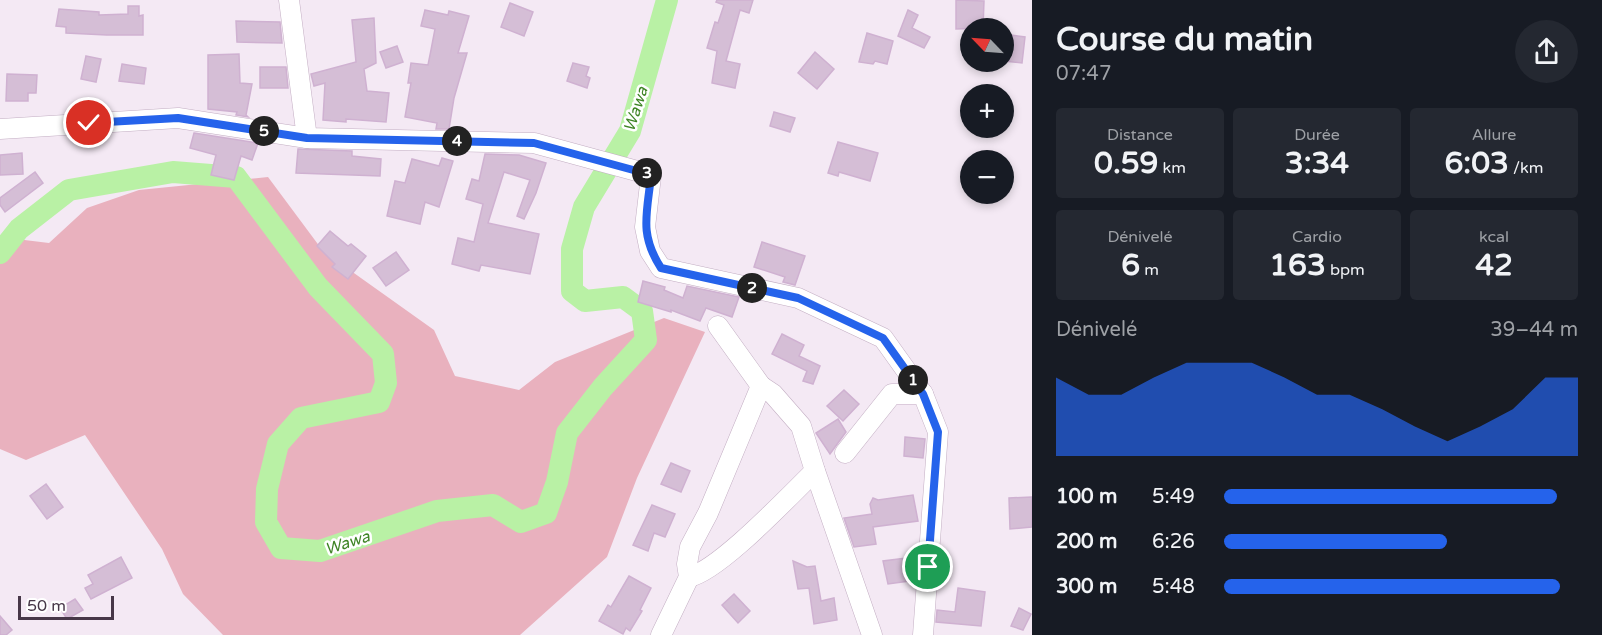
<!DOCTYPE html>
<html lang="fr">
<head>
<meta charset="utf-8">
<style>
	:root { --surface:#171b24; --page:#242831; --text:#f1f3f6; --muted:#9ea1a6; --accent:#2563eb }
	body { margin:0; font-family:"Varela Round",sans-serif; background:var(--page); color:var(--text); height:100vh; display:flex; flex-direction:column; font-size:22px; white-space:nowrap }
	* { box-sizing:border-box; margin:0 }
	p { font-size:20px; color:var(--muted) }
	.icon { flex:none; width:33px; height:33px; fill:none; stroke:currentColor; stroke-width:2; stroke-linecap:round; stroke-linejoin:round }
	.map { position:relative; flex:1; overflow:hidden }
	.drawer { display:flex; flex-direction:column; background:var(--surface); width:570px }
	.drawer>* { flex:none }
	.needle { width:39px; rotate:295deg }
	.controls { position:absolute; left:960px; top:18px; display:grid; gap:12px }
	.controls a { display:grid; place-items:center; width:54px; height:54px; border-radius:50%; background:var(--surface); box-shadow:0 3px 9px #0003; font-size:30px }
	.scale { position:absolute; left:18px; bottom:15px; width:96px; box-sizing:border-box; padding-left:6px; border:3px solid #473748; border-top:0; font-size:16px; line-height:21px; white-space:nowrap; color:#473748; -webkit-text-stroke:4px #fff; paint-order:stroke }
	.pin { position:absolute; display:grid; place-items:center; width:51px; height:51px; color:#fff; margin:-26px; border:3px solid #fff; border-radius:50%; box-shadow:0 2px 6px #0007 }
	.km { position:absolute; width:30px; height:30px; margin:-15px; border-radius:50%; background:#222; color:#fff; font-size:16px; line-height:30px; text-align:center }
	.round { display:grid; place-items:center; flex:none; width:63px; height:63px; border-radius:32px; background:var(--page) }
	.headline { display:flex; align-items:center; justify-content:space-between; height:102px; padding:0 24px }
	h1 { font-size:33px; font-weight:700; line-height:45px }
	.figures { display:grid; grid-template-columns:repeat(3,1fr); gap:9px; height:102px; padding:6px 24px }
	.figures div { display:grid; align-content:center; border-radius:6px; background:var(--page); text-align:center }
	.figures b { font-size:30px; font-weight:700 }
	.figures small { font-size:16px; font-weight:400 }
	.figures p { font-size:16px }
	.chart { height:168px; padding:12px 24px }
	.chart p { display:flex; justify-content:space-between }
	.chart svg { width:100%; height:108px; margin-top:6px; fill:var(--accent); opacity:.7 }
	ul { padding:0 24px; list-style:none; font-size:20px }
	li { display:grid; grid-template-columns:96px 72px 1fr; align-items:center; height:45px }
	li i { height:15px; border-radius:8px; background:var(--accent) }
	main { display:flex; flex:1; min-height:0 }
	.map>svg:first-child { display:block }
	.green { fill:#e9b1be }
	.lines { fill:none; stroke-linecap:round; stroke-linejoin:round }
	.river { stroke:#b9f1a5; stroke-width:22 }
	.building { fill:#d5bed6; stroke:#cfb1d1; stroke-width:1.5 }
	.minor-casing { stroke:#c3aec3; stroke-width:21 }
	.minor { stroke:#fff; stroke-width:20 }
	.route-casing { stroke:#fff; stroke-width:12 }
	.route { stroke:#2563eb; stroke-width:8 }
	.labels { text-anchor:middle; stroke-width:5; stroke-linejoin:round; paint-order:stroke }
	.water-label { font-size:16px; font-style:italic; fill:#3e8425; stroke:#fff }
</style>
</head>
<body>
<main>
<div class="map">
<svg width="1032" height="635" viewBox="0 0 1032 635">
	<rect width="100%" height="100%" fill="#f4e9f4"/>
	<path class="green" d="M268,177l55,74 111,79 21,46 64,14 36,-28 109,-44 41,14 -68,146 -30,79 -87,78h-297l-40,-41 -21,-45 -77,-114 -59,25 -26,-11v-212l49,6 38,-35 52,-18z"/>
	<g class="lines">
		<path class="river" d="M0,253l19,-24 50,-39 104,-18 63,5 82,110 65,67 3,29 -7,19 -78,16 -23,26 -11,45 -1,33 15,26 39,3 117,-40 56,-6 28,17 25,-9 11,-31 10,-49 36,-46 43,-47 -4,-29 -19,-14 -38,4 -13,-10v-42l12,-42 46,-76 37,-131"/>
	</g>
	<g class="building">
		<path d="M717,0h36l-4,13 -9,-3 -14,51 14,3 -5,24 -23,-5 5,-32 -10,-3 8,-26 3,1 6,-18 -8,-3z"/>
		<path d="M956,0l28,1 -1,27 -27,1z"/>
		<path d="M510,3l23,9 -9,24 -23,-9z"/>
		<path d="M128,6h11v10l4,-1v20h-36l-41,-2v-6l-10,-1 3,-17 40,3v3l29,-1z"/>
		<path d="M425,10l23,5 1,-4 20,5 -11,37h9l-13,45 -5,31h-13l1,-6 -32,-6 6,-34h-3l3,-20 17,2 3,-15 4,-21 -14,-3z"/>
		<path d="M908,10l10,5 -6,13 18,9 -6,11 -26,-12z"/>
		<path d="M374,18l2,45 -12,6 3,22 22,2 -3,29 -40,-3v3l-23,-2 2,-37 -11,3 -3,-12 45,-12 -4,-42z"/>
		<path d="M236,21l44,1 2,21 -45,-1z"/>
		<path d="M867,33l26,8 -6,23 -12,-3 -2,3 -14,-2z"/>
		<path d="M1004,34l21,3 -3,26 -18,-2z"/>
		<path d="M397,46l6,16 -17,6 -6,-16z"/>
		<path d="M815,52l19,17 -17,20 -19,-16z"/>
		<path d="M239,54l1,29 12,1 -6,31 2,2 -12,-2 1,-3 -29,-3v-54z"/>
		<path d="M86,56l15,3 -5,23 -15,-3z"/>
		<path d="M573,63l16,4 -3,9 4,2 -3,10 -20,-7z"/>
		<path d="M122,64l24,4 -2,16 -25,-3z"/>
		<path d="M260,67h26l2,21h-28z"/>
		<path d="M7,74l30,1 -1,18h-8v8h-22z"/>
		<path d="M774,112l21,6 -5,14 -20,-6z"/>
		<path d="M194,133l64,10 -6,17 -11,-4 -7,24 -23,-5 5,-20 -26,-7z"/>
		<path d="M838,142l40,11 -8,28 -31,-9 -1,4 -10,-3z"/>
		<path d="M298,149l54,2v5l29,3 -1,17 -84,-3z"/>
		<path d="M22,153l1,21 -23,1v-20z"/>
		<path d="M485,154l34,1 27,8 -10,30 -12,26 -7,-3 13,-36 -26,-8 -16,51 51,11 -9,40 -49,-9 -2,6 -27,-7 6,-26 16,4 9,-38 -17,-5 6,-20 7,2z"/>
		<path d="M442,158l11,3 -14,46 -14,-5 -5,22 -33,-8 8,-35 10,2 7,-24 27,7z"/>
		<path d="M35,172l8,11 -38,29 -5,-7v-7z"/>
		<path d="M330,231l18,15 3,-2 15,12 -18,23 -16,-12 3,-3 -18,-18z"/>
		<path d="M762,242l43,14 -10,29 -12,-3 2,-5 -31,-10z"/>
		<path d="M396,252l13,18 -23,16 -13,-18z"/>
		<path d="M643,281l22,6 -1,3 19,8 4,-12 52,11 -7,20 -26,-9 -6,13 -29,-11v2l-33,-10z"/>
		<path d="M782,334l22,11 -5,11 21,10 -7,18 -10,-3 4,-10 -35,-17z"/>
		<path d="M844,390l15,14 -16,17 -16,-15z"/>
		<path d="M838,419l8,13 -16,22 -14,-21z"/>
		<path d="M905,437l20,2 -2,19 -19,-2z"/>
		<path d="M671,463l19,8 -9,21 -20,-8z"/>
		<path d="M46,484l17,23 -16,12 -17,-23z"/>
		<path d="M913,495l5,26 -45,6 3,17 -22,3 -10,-29 28,-4 -2,-10 3,-6 5,2z"/>
		<path d="M1032,497v30l-22,2 -1,-31z"/>
		<path d="M652,505l23,9 -10,23 -11,-4 -6,18 -15,-6z"/>
		<path d="M121,557l11,21 -41,21 -6,-11 8,-4 -5,-9z"/>
		<path d="M906,558l3,23 -21,3 -5,-23z"/>
		<path d="M793,561l14,6 8,-1 6,35 13,-3 3,22 -23,4 -5,-36 -11,1z"/>
		<path d="M629,576l22,12 -11,22 2,1 -12,20 -4,-3 -3,6 -24,-13 9,-16 3,2z"/>
		<path d="M958,588l27,4 -4,34 -45,-4 1,-12 18,2z"/>
		<path d="M734,594l16,17 -12,12 -16,-18z"/>
		<path d="M75,599l8,11 -16,9 -7,-11z"/>
		<path d="M1019,608l12,6 -8,16 -12,-4z"/>
		<path d="M0,616l12,14 -6,5h-6z"/>
	</g>
	<g class="lines">
		<defs>
			<g id="minor">
				<path d="M289,0l18,138"/>
				<path d="M0,129l178,-11 129,20 227,5 114,31 3,2 -6,51 5,24 11,17 137,30 85,40 40,56"/>
				<path d="M718,326l43,60 12,8 28,32 14,45 57,164"/>
				<path d="M845,453l47,-59h31l15,38 -15,203"/>
				<path d="M689,577c30,-6 100,-81 126,-106"/>
				<path d="M661,635l28,-58 -2,-13 3,-17 18,-34 53,-127"/>
			</g>
		</defs>
		<use href="#minor" class="minor-casing"/>
		<use href="#minor" class="minor"/>
	</g>
	<g class="lines">
		<defs>
			<path id="route" d="M89,123l89,-5 129,20 227,5 114,31 3,2c-4,38 -12,58 10,92l137,30 85,40 40,56 15,38 -10,135"/>
		</defs>
		<use href="#route" class="route-casing"/>
		<use href="#route" class="route"/>
	</g>
	<g class="labels">
		<g class="water-label">
			<text transform="translate(635 109) rotate(-72)" y="6">Wawa</text>
			<text transform="translate(347 542) rotate(-18)" y="6">Wawa</text>
		</g>
	</g>
</svg>
<div class="controls">
<a><svg class="needle" viewBox="-14 -14 28 28"><path d="M0-13l5 13h-10z" fill="#e53935"/><path d="M0 13l5-13h-10z" fill="#9ea1a6"/></svg></a>
<a>+</a>
<a>−</a>
</div>
<div class="scale">50 m</div>
<div class="pin" style="left:928px;top:567px;background:#1e9e55"><svg class="icon" aria-label="arrive" viewBox="0 0 24 24"><path d="M6 21V4h12l-3 4 3 4H6"/></svg></div>
<div class="pin" style="left:89px;top:123px;background:#d93025"><svg class="icon" aria-label="check" viewBox="0 0 24 24"><path d="M5 12l5 5 9-10"/></svg></div>
<b class="km" style="left:913px;top:380px">1</b>
<b class="km" style="left:752px;top:288px">2</b>
<b class="km" style="left:647px;top:173px">3</b>
<b class="km" style="left:457px;top:141px">4</b>
<b class="km" style="left:264px;top:131px">5</b>
</div>
<section class="drawer">
<div class="headline"><div><h1>Course du matin</h1><p>07:47</p></div><a class="round"><svg class="icon" aria-label="share" viewBox="0 0 24 24"><path d="M12 15V3M7 8l5-5 5 5M5 13v7h14v-7"/></svg></a></div>
<div class="figures">
<div><p>Distance</p><b>0.59<small> km</small></b></div>
<div><p>Durée</p><b>3:34</b></div>
<div><p>Allure</p><b>6:03<small> /km</small></b></div>
</div>
<div class="figures">
<div><p>Dénivelé</p><b>6<small> m</small></b></div>
<div><p>Cardio</p><b>163<small> bpm</small></b></div>
<div><p>kcal</p><b>42</b></div>
</div>
<div class="chart"><p><span>Dénivelé</span>39–44 m</p>
<svg viewBox="0 0 160 44" preserveAspectRatio="none"><path d="M0 44V12L10 19L20 19L30 12L40 6L50 6L60 6L70 12L80 19L90 19L100 25L110 32L120 38L130 32L140 25L150 12L160 12V44z"/></svg>
</div>
<ul>
<li><b>100 m</b>5:49<i style="width:94%"></i></li>
<li><b>200 m</b>6:26<i style="width:63%"></i></li>
<li><b>300 m</b>5:48<i style="width:95%"></i></li>
</ul>
</section>
</main>
</body>
</html>
